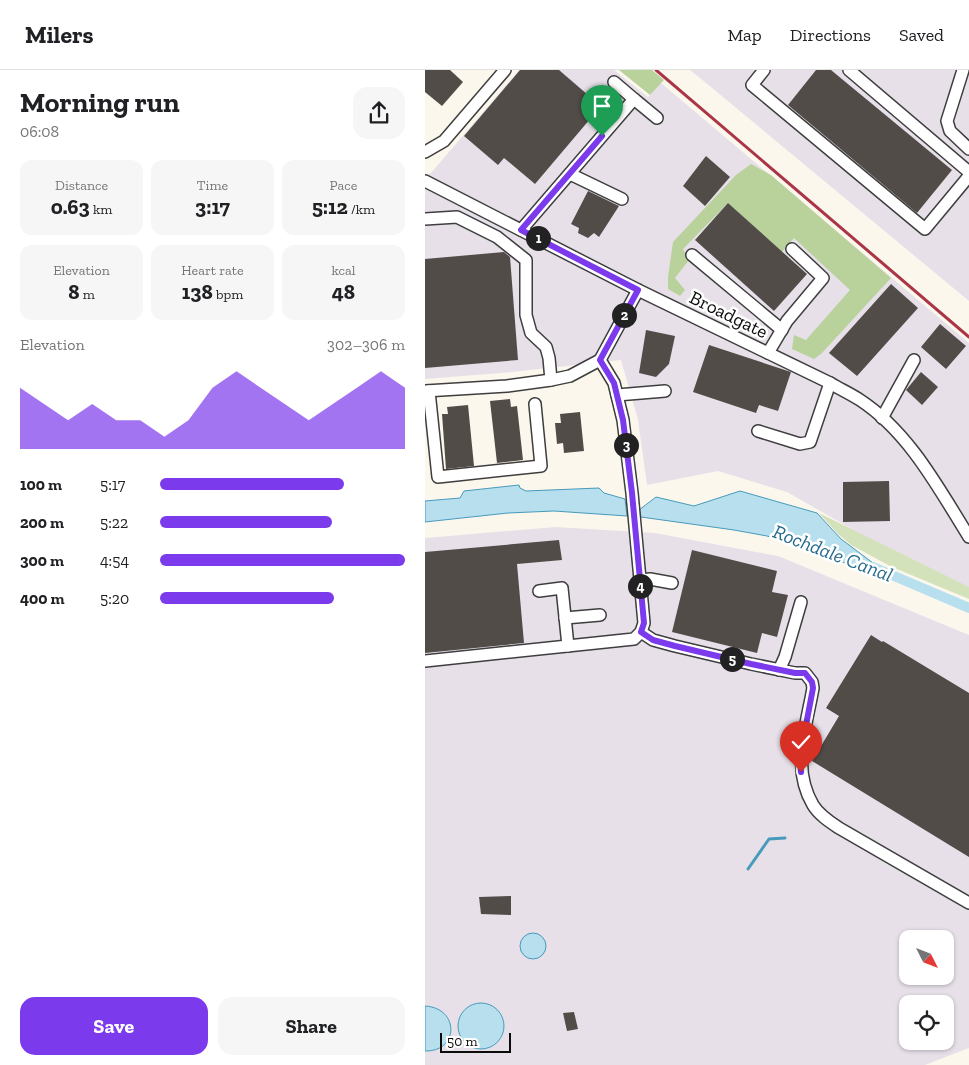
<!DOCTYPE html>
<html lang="en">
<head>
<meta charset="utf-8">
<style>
	:root { --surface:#fff; --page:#f6f6f6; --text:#202124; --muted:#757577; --line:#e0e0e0; --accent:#7c3aed }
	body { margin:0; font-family:"Zilla Slab",serif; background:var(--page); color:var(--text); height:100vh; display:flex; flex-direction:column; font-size:19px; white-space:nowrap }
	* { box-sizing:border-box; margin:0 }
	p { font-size:16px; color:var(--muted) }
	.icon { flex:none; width:28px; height:28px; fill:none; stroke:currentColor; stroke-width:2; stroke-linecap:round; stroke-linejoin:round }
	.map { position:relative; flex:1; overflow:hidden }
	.drawer { display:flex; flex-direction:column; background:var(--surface); width:425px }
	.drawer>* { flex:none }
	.needle { width:32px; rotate:132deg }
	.controls { position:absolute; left:474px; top:860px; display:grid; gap:10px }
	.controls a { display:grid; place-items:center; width:55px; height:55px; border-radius:10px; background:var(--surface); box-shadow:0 1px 4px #0004; font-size:25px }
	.scale { position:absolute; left:15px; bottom:12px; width:71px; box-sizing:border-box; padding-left:5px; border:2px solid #0b0b0b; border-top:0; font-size:14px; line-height:18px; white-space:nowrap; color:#0b0b0b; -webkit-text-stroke:4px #fff; paint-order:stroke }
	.pin { position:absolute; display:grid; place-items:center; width:42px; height:42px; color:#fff; margin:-51px -21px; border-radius:50% 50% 50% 0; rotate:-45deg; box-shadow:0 0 5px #0007 }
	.pin .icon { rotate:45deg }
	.km { position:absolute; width:25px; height:25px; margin:-12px; border-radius:50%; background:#222; color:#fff; font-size:14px; line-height:25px; text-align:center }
	.round { display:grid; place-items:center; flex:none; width:52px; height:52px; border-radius:15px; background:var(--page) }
	.headline { display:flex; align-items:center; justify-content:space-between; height:85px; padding:0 20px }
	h1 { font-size:28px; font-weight:800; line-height:38px }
	.metrics { display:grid; grid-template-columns:repeat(3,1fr); gap:8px; height:85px; padding:5px 20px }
	.metrics div { display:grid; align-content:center; border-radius:12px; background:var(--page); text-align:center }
	.metrics b { font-size:21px; font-weight:800 }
	.metrics small { font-size:14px; font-weight:400 }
	.metrics p { font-size:14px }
	.chart { height:140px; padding:10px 20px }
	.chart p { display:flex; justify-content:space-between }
	.chart svg { width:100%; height:90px; margin-top:5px; fill:var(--accent); opacity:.7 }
	.cta { display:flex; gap:10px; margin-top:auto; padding:10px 20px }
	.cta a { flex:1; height:58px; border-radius:15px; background:var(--accent); color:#fff; font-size:20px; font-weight:800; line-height:58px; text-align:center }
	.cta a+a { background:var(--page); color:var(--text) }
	ul { padding:0 20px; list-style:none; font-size:16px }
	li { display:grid; grid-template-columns:80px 60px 1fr; align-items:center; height:38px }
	li i { height:12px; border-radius:6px; background:var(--accent) }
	header { display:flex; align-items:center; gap:30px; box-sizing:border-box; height:70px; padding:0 25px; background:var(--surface); border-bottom:1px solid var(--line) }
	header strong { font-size:24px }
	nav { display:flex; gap:28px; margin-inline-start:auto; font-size:18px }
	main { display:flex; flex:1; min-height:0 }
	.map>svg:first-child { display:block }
	.industrial { fill:#e7e0e9; fill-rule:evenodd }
	.green { fill:#d3e2ba }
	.forest { fill:#b9d19b }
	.water { fill:#b7dfee; stroke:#479abb }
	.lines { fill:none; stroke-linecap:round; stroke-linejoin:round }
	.stream { stroke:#479abb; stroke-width:3 }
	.canal { stroke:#b7dfee; stroke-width:10 }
	.building { fill:#524c49 }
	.minor-casing { stroke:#3e3e3e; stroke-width:14 }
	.minor { stroke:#fff; stroke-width:11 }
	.rail { stroke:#a93547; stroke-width:3 }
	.route-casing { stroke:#fff; stroke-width:10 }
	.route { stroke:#7c3aed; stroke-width:6 }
	.labels { text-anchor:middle; stroke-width:5; stroke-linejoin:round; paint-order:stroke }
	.street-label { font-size:19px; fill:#0b0b0b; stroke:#fff }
	.water-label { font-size:20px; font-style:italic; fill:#256a8c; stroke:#fff }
</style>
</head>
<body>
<header>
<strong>Milers</strong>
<nav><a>Map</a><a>Directions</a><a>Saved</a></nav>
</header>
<main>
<section class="drawer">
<div class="headline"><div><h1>Morning run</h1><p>06:08</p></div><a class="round"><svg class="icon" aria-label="share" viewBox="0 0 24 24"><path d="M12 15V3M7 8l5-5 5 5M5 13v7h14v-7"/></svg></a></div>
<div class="metrics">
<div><p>Distance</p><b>0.63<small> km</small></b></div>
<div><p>Time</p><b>3:17</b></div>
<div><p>Pace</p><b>5:12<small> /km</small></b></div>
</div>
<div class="metrics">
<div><p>Elevation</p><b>8<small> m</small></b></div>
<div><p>Heart rate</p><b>138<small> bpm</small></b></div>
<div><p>kcal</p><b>48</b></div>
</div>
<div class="chart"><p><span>Elevation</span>302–306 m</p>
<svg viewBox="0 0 160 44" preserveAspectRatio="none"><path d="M0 44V14L10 22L20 30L30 22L40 30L50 30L60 38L70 30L80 14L90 6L100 14L110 22L120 30L130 22L140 14L150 6L160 14V44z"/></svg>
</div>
<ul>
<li><b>100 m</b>5:17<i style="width:75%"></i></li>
<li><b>200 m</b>5:22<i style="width:70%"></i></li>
<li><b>300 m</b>4:54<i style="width:100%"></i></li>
<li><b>400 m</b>5:20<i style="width:71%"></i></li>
</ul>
<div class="cta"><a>Save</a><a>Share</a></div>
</section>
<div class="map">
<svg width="544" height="995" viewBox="0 0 544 995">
	<rect width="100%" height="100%" fill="#fcf7ec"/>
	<g class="industrial">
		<path d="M94,0h95l34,27 13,-14 308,260v247l-72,-35 -110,-63 -69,-21 -71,14 -9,-65 -17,-60 -109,12 -87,7v-204l6,-2z"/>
		<path d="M265,0h279v231l-269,-223z"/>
		<path d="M131,457l99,6 123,23 191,79v413l-44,17h-500v-527zM482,869h38v37h-38zM482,934h38v37h-38z"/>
	</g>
	<path class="green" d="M394,443l150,74v12l-77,-32 -41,-22 -13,-11z"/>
	<g class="forest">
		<path d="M194,0h33l12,10 -14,15z"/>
		<path d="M326,94l20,11 120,103 -69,75 -8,6 -22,-10 2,-14 12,5 44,-50 -56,-52 -12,14 -54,-49 -45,46 6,11 -14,18 10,12 -5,6 -12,-7v-12l5,-35 63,-67z"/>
	</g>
	<g class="water">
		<path d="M94,415l1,3 6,3 73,-3 5,5 21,6 2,17 -73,-5 -46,2 -83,9v-21l35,-3 4,-7z"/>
		<path d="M315,421l77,22 24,26 44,33 -56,-13 -31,-13 -31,-10 -33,-6 -93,-13 -2,-7 17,-13 38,9z"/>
		<circle cx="108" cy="876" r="13"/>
		<circle cx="56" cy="956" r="23"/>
		<path d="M0,936c35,2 34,46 0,45z"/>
	</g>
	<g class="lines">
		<path class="stream" d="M323,799l21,-30 16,-1"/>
		<path class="canal" d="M448,497l96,41"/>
	</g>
	<g class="building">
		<path d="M0,0h25l13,12 -21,24 -17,-14z"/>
		<path d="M95,0h39l29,25 -5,6 13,11 -61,72 -31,-26 -6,7 -34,-29z"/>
		<path d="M391,0h15l121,100 -35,43 -129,-108z"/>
		<path d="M281,86l24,21 -25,29 -22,-20z"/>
		<path d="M163,121l31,15 -20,31 -5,-4 -6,5 -10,-5 1,-5 -8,-4z"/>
		<path d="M303,133l79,71 -33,37 -79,-71z"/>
		<path d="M79,182l6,5 8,103 -93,8v-109z"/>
		<path d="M466,214l27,24 -61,68 -28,-23z"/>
		<path d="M515,254l26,22 -20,23 -25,-22z"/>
		<path d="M221,260l29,6 -6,28 -13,13 -17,-4z"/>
		<path d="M284,275l82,27 -13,39 -19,-6 -3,8 -63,-21z"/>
		<path d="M496,302l17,15 -16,18 -16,-15z"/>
		<path d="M85,329l1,8 6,-1 6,54 -26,3 -7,-62z"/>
		<path d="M43,335l6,61 -28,3 -4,-55h6l-1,-7z"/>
		<path d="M155,342l4,39 -20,2 -1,-10 -6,1 -2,-21h6l-1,-9z"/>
		<path d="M464,411l1,40 -47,1v-40z"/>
		<path d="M134,470l3,20 -45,4 7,79 -99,10v-101z"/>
		<path d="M267,480l85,21 -5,21 16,3 -11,42 -15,-4 -5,20 -85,-21z"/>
		<path d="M446,565l11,7 1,-1 86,52v164l-157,-96 27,-45 -13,-8z"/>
		<path d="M86,826v19l-30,-1 -2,-17z"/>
		<path d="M149,942l4,17 -11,2 -4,-18z"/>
	</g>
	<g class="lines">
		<defs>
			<g id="minor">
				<path d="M339,0l-12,15 173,144 44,-53"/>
				<path d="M424,0l120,102"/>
				<path d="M538,0l-16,51 3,10 19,18"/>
				<path d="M189,12l20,17"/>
				<path d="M0,82l19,-11 61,-71"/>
				<path d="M145,104l52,25"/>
				<path d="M0,111l213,109 192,93c10,6 21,11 30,17 49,32 79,89 109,137"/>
				<path d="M0,149l32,-2 40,20 29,23v55l5,18 15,14 3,11 2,22"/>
				<path d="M96,160l113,-131 23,19"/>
				<path d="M267,185l90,75"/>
				<path d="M343,283l19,-32 36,-43 -31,-29"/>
				<path d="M0,321l82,-5 44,-6 19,-4 30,-16 38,-70"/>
				<path d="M4,321l9,86 103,-11 -6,-62"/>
				<path d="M192,325l48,-4"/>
				<path d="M457,348l32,-58"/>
				<path d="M333,361l42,13 10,-2 20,-59"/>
				<path d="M214,510l11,-1 22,4"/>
				<path d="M114,521l23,-3 6,58"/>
				<path d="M140,548l35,-3"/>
				<path d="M216,562l12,8 22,6 76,18 44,9h10l7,9 1,6c-7,40 -22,80 0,117 6,10 17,17 26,23l130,75"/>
				<path d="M0,591l209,-22 7,-7 3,-9 -12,-130 -9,-73 -9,-37 -14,-23"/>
				<path d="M354,600l6,-13 16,-55"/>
			</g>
		</defs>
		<use href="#minor" class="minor-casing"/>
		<use href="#minor" class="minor"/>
		<path class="rail" d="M231,0l313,267"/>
	</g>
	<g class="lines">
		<defs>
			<path id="route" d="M177,66l-81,94 117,60 -38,70 14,23 9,37 9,73 12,130 -3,9 12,8 22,6 76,18 44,9h10l7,9 1,6 -13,69 1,15"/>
		</defs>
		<use href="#route" class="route-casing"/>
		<use href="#route" class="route"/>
	</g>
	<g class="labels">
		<g class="street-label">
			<text transform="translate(304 244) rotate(26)" y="7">Broadgate</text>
		</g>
		<g class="water-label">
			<text transform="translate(408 483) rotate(21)" y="7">Rochdale Canal</text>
		</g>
	</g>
</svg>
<div class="controls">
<a><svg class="needle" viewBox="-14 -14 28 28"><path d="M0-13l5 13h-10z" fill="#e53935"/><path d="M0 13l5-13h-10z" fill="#757577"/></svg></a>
<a><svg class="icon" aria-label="locate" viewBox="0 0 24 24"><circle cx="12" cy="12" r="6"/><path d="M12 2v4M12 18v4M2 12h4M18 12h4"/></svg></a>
</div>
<div class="scale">50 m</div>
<div class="pin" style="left:177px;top:66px;background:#1e9e55"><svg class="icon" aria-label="arrive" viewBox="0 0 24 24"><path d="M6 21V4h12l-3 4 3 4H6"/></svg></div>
<div class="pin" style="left:376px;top:702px;background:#d93025"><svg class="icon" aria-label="check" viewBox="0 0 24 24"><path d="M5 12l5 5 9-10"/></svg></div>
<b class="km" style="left:113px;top:168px">1</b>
<b class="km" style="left:199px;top:245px">2</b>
<b class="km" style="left:201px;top:375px">3</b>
<b class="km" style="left:215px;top:516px">4</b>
<b class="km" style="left:307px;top:589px">5</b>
</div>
</main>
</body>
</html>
